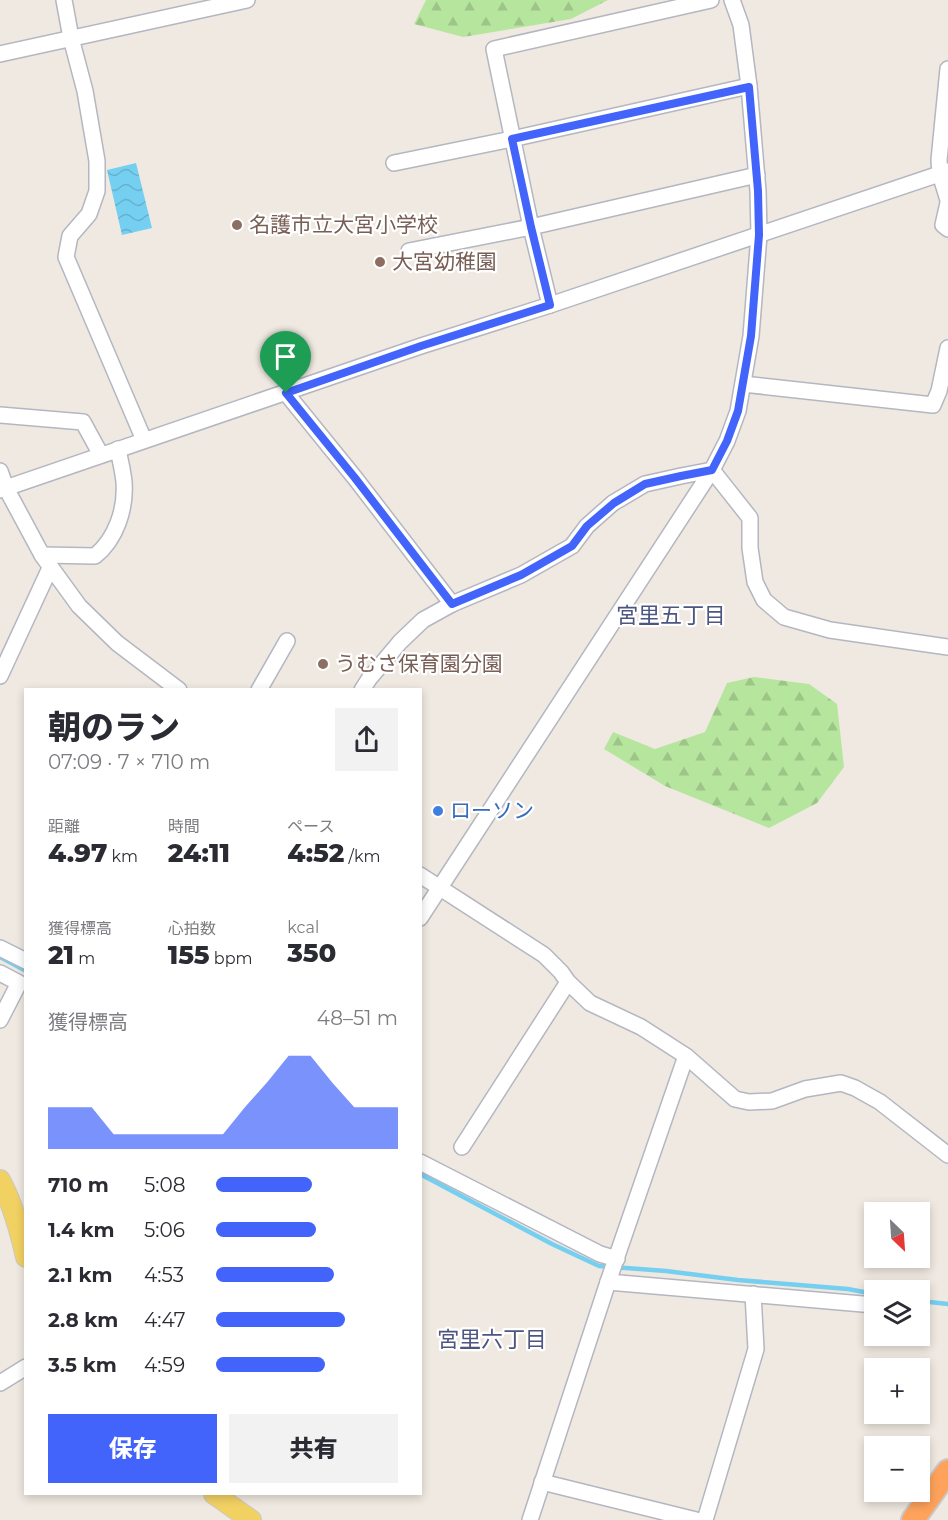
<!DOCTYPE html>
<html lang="ja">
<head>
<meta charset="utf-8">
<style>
	:root { --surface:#fff; --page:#f2f2f3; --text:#2b2b33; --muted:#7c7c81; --accent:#4264fb }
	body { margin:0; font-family:Montserrat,"Noto Sans JP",sans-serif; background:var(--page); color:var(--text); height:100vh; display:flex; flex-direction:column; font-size:22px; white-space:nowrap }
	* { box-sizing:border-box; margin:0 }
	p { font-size:20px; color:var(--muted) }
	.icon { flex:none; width:33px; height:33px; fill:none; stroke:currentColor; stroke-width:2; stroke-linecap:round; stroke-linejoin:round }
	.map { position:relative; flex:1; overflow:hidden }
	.drawer { position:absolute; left:24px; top:688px; width:398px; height:807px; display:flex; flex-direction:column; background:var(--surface); border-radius:0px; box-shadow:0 3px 9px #0003 }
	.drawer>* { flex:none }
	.needle { width:39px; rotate:155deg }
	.fabs { position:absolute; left:864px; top:1202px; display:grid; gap:12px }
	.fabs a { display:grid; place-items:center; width:66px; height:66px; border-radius:0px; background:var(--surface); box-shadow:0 3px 9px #0003; font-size:30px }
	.pin { position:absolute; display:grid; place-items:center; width:51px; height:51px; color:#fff; margin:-62px -26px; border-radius:50% 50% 50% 0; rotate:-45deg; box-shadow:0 0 6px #0007 }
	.pin .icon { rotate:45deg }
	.round { display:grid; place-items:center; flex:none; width:63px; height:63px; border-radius:0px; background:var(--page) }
	.head { display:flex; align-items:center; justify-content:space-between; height:102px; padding:0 24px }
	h1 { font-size:33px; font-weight:800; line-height:45px }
	.stats { display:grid; grid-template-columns:repeat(3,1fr); gap:9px; height:102px; padding:6px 24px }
	.stats div { display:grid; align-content:center }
	.stats b { font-size:26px; font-weight:800 }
	.stats small { font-size:16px; font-weight:400 }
	.stats p { font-size:16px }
	.chart { height:168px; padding:12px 24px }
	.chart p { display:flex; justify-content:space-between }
	.chart svg { width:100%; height:108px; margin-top:6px; fill:var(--accent); opacity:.7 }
	.primary-button { display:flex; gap:12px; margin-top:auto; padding:12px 24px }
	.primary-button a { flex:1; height:69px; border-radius:0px; background:var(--accent); color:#fff; font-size:24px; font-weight:800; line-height:69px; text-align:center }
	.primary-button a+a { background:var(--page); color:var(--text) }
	ul { padding:0 24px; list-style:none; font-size:20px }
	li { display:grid; grid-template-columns:96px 72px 1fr; align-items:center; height:45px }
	li i { height:15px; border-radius:8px; background:var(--accent) }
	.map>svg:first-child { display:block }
	.forest { fill:url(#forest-firs) }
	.water { fill:url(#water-waves) }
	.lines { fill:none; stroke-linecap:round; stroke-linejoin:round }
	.stream { stroke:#75cff0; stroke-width:4.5 }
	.minor-casing { stroke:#b4b7c1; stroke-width:18 }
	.major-casing { stroke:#c9c9c9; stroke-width:22 }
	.highway-casing { stroke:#c9c9c9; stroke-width:26 }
	.minor { stroke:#fff; stroke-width:15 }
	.major { stroke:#f2d163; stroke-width:20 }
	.highway { stroke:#ffa35c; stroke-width:22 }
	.route-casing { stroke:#fff; stroke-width:12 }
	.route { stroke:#4264fb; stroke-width:8 }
	.education-dot { fill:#8d6e63; stroke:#fff; stroke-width:2 }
	.shop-dot { fill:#3f7fe0; stroke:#fff; stroke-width:2 }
	.labels { text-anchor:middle; stroke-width:4.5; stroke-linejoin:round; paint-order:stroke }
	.education-label { font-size:21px; fill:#785e54; stroke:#fff; text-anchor:start }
	.shop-label { font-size:21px; fill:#366cbe; stroke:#fff; text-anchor:start }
	.neighbourhood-label { font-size:22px; fill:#4d5680; stroke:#fff }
</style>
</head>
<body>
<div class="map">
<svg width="948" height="1520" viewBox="0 0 948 1520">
	<defs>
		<pattern id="forest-firs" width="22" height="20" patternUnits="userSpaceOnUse" patternTransform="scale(1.5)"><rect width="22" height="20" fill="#b6e59e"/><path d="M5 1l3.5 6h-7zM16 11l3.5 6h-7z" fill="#9dc588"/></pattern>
		<pattern id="water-waves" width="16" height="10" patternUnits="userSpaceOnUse" patternTransform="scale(1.5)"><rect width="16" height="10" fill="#75cff0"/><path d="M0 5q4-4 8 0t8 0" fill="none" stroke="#66b2ce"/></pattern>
	</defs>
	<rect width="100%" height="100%" fill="#efe9e1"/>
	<g class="forest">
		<path d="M426,0h182l-37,19 -108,18 -49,-13z"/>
		<path d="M754,677l55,7 28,20 7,63 -27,36 -48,25 -104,-42 -61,-37 9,-17 42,17 50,-17 22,-49z"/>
	</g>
	<path class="water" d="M136,163l16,65 -30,7 -15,-65z"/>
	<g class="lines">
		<g class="stream">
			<path d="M0,957l26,14"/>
			<path d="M420,1174l132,70 47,22 67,5 72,9 110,9 26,5"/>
			<path d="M920,1301l28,3"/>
		</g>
		<defs>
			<g id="minor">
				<path d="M64,0l7,38 14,53 12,70v30l-8,23 -19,22 -4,21 78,183"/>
				<path d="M0,54l247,-54"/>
				<path d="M948,69l-9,91 1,14 8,26"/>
				<path d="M394,163l118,-24 237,-53"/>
				<path d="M948,203l-5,22 5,4"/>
				<path d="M409,251l122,-24 226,-52"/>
				<path d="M550,305l-19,-78 -37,-178 217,-49"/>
				<path d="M743,384l190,21 6,-14 9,-43"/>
				<path d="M286,393l69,85 97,126"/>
				<path d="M0,415l83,7 18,33"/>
				<path d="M712,470l38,48v30l5,34 9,18 20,17 46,13 118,17"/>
				<path d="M0,471l6,17 36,67 37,51 38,37 62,47"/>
				<path d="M0,490l421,-144 129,-41 398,-134"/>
				<path d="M42,555l53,1c21,-17 31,-47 29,-74 -1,-11 -4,-22 -6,-33"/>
				<path d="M0,676l50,-108"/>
				<path d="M259,690l28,-49"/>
				<path d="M362,690l7,-11 31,-37 23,-22 29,-16 69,-29 51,-29 15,-20 26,-23 32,-19 36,-8 31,-6"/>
				<path d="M420,875l124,80 17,17 7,10 22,21 51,24 45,29 49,43 14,3 23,-1 33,-12 36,-6 14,5 25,14 68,53"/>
				<path d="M420,918l292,-448 15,-29 11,-30 13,-75 8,-101 -1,-44 -9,-105 -8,-61 -9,-25"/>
				<path d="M0,948l26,13"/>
				<path d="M0,973l19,10 -19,37"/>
				<path d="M462,1147l106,-165"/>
				<path d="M420,1162l180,92 17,5"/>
				<path d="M608,1282l266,23"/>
				<path d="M0,1383l26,-16"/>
				<path d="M542,1482l154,38"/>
				<path d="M530,1520l78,-238 78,-226"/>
				<path d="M705,1520l51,-171 -3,-55"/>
			</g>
			<g id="major">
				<path d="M0,1180c13,24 20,51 26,77"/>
				<path d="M214,1494l37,26"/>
			</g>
			<path id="highway" d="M913,1520l35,-49"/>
		</defs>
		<use href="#minor" class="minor-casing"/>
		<use href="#major" class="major-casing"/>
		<use href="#highway" class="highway-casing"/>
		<use href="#minor" class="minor"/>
		<use href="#major" class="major"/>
		<use href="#highway" class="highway"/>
	</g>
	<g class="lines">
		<defs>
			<path id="route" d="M749,87l9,104 1,44 -8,101 -13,75 -11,30 -15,29 -31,6 -36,8 -31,19 -27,23 -15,20 -51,29 -69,29 -97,-126 -69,-85 135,-47 129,-41 -19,-78 -19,-88z"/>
		</defs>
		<use href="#route" class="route-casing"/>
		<use href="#route" class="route"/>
	</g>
	<g class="education-dot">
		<circle cx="237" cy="225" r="6"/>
		<circle cx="380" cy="262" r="6"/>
		<circle cx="323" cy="664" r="6"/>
	</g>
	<circle class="shop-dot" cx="438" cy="811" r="6"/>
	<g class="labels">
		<g class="education-label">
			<text x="249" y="232">名護市立大宮小学校</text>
			<text x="392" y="269">大宮幼稚園</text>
			<text x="335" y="671">うむさ保育園分園</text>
		</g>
		<g class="shop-label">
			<text x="450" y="818">ローソン</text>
		</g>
		<g class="neighbourhood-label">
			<text x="671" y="623">宮里五丁目</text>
			<text x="492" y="1347">宮里六丁目</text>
		</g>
	</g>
</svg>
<div class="fabs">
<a><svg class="needle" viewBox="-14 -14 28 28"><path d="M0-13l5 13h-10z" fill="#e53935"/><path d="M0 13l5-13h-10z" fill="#7c7c81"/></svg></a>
<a><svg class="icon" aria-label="layers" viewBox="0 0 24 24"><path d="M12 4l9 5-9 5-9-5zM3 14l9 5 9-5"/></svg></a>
<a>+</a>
<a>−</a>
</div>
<div class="pin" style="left:286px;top:393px;background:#1e9e55"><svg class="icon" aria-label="arrive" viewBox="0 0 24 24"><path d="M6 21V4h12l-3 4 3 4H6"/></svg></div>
<section class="drawer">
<div class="head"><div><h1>朝のラン</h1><p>07:09 · 7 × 710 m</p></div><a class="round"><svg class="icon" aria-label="share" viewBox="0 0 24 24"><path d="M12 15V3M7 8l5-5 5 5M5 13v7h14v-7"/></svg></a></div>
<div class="stats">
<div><p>距離</p><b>4.97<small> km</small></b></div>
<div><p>時間</p><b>24:11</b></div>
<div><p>ペース</p><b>4:52<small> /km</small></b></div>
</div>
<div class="stats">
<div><p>獲得標高</p><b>21<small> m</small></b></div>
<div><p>心拍数</p><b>155<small> bpm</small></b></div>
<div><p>kcal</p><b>350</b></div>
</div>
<div class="chart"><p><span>獲得標高</span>48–51 m</p>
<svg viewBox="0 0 160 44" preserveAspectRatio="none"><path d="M0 44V27L10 27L20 27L30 38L40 38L50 38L60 38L70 38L80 38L90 27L100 17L110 6L120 6L130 17L140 27L150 27L160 27V44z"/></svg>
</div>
<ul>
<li><b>710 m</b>5:08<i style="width:53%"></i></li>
<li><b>1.4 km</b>5:06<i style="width:55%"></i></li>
<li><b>2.1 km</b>4:53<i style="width:65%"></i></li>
<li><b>2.8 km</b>4:47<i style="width:71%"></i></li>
<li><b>3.5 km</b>4:59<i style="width:60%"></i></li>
</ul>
<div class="primary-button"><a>保存</a><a>共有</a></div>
</section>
</div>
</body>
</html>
